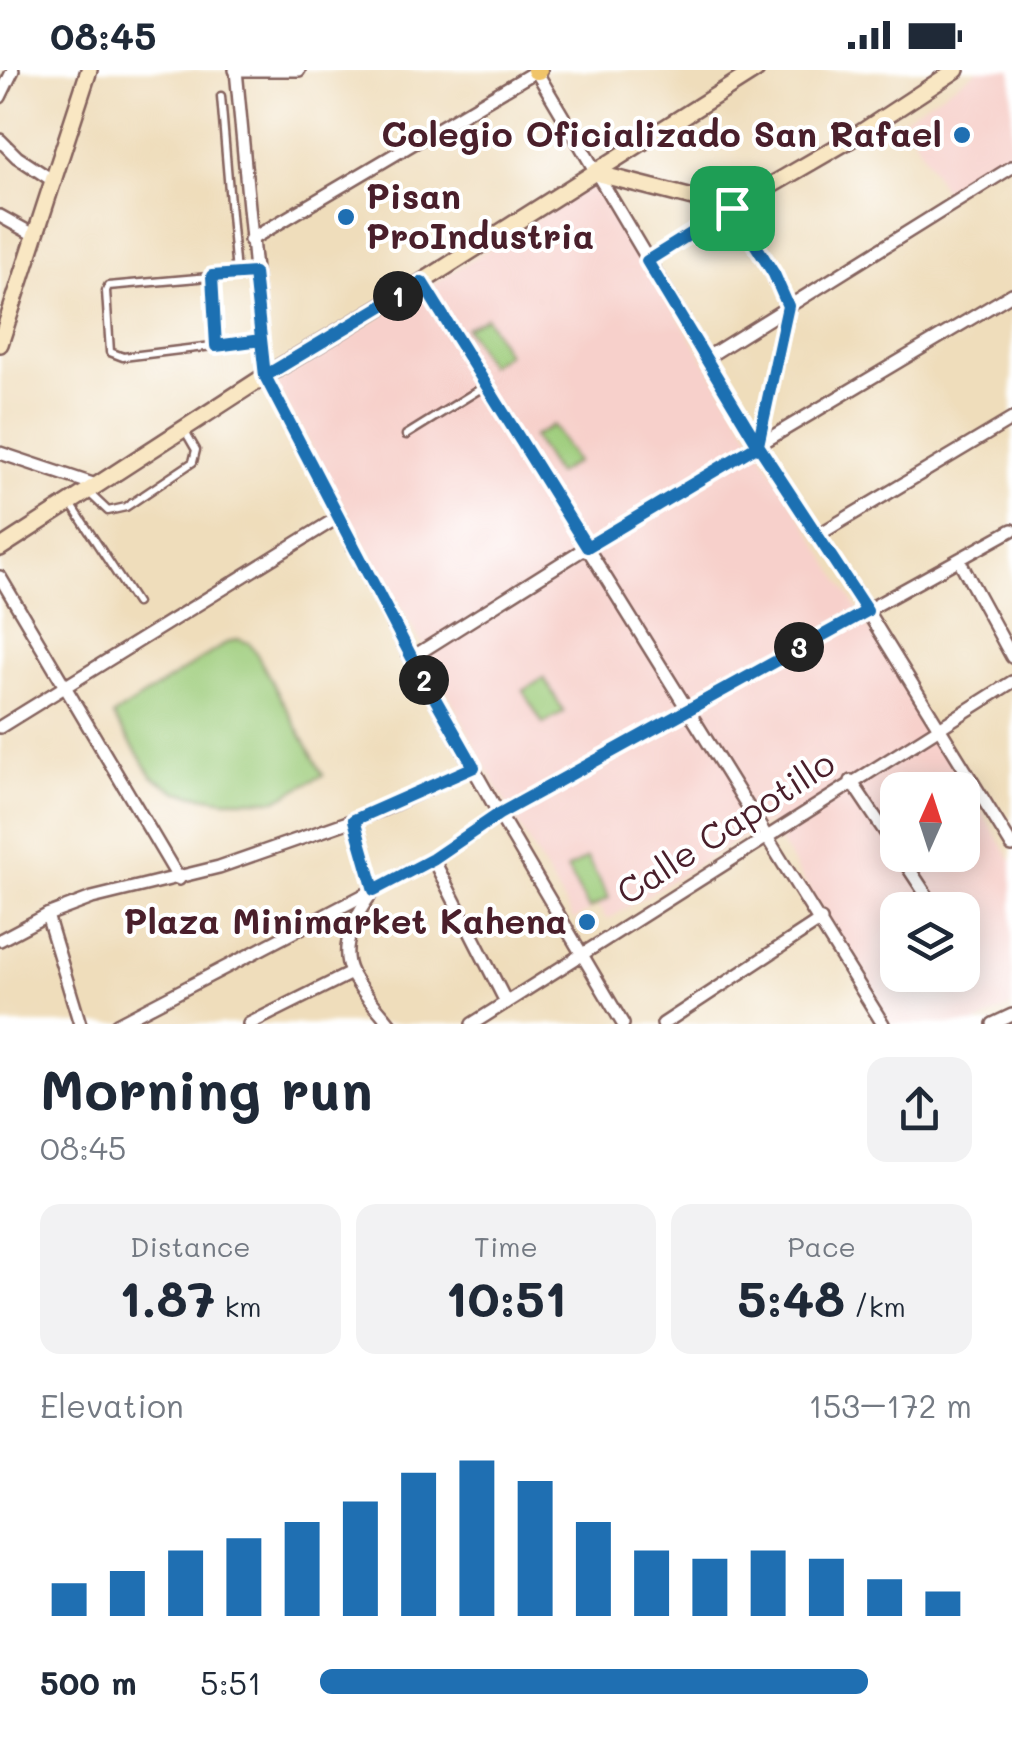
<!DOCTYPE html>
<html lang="en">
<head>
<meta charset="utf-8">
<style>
	:root { --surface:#fff; --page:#f2f2f3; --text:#1f2937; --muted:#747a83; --accent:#1f6fb2 }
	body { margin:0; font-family:Mali,sans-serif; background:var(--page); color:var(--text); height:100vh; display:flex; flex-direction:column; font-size:38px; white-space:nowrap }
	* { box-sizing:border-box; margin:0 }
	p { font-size:32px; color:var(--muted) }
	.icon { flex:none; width:55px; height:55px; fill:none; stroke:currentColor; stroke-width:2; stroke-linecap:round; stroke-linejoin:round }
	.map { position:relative; height:954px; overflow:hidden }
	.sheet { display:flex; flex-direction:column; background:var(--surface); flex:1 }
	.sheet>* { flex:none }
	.needle { width:65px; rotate:3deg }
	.tools { position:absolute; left:880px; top:702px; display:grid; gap:20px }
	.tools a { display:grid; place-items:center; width:100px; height:100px; border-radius:20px; background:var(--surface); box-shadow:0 5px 25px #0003; font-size:50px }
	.pin { position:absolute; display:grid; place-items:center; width:85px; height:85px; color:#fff; margin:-42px; border-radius:20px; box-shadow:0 5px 15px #0006 }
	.km { position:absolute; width:50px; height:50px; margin:-25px; border-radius:50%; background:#222; color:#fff; font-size:28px; line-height:50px; text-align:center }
	.round { display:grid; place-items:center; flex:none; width:105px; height:105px; border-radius:20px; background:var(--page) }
	.summary { display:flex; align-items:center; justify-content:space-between; height:170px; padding:0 40px }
	h1 { font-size:55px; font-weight:800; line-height:75px }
	.figures { display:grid; grid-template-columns:repeat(3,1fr); gap:15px; height:170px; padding:10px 40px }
	.figures div { display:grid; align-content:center; border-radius:20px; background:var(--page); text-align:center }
	.figures b { font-size:50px; font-weight:800 }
	.figures small { font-size:28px; font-weight:400 }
	.figures p { font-size:28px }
	.chart { height:280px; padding:20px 40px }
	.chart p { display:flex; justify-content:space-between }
	.chart svg { width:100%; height:180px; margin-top:10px; stroke:var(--accent); stroke-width:6 }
	ul { padding:0 40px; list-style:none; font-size:32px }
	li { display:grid; grid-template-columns:160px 120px 1fr; align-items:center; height:75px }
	li i { height:25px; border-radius:12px; background:var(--accent) }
	.status { display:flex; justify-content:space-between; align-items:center; height:70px; padding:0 50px; background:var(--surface); direction:ltr }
	.status svg { height:28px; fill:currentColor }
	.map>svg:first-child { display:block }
	.built { fill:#f7d0cb; fill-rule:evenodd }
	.garden { fill:#9dcc7a; stroke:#747652; stroke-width:2.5 }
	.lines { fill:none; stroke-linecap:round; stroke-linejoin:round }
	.lane-casing { stroke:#84625d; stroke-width:11 }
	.street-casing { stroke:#84625d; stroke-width:16 }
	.secondary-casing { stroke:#84625d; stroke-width:20 }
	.primary-casing { stroke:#84625d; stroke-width:22 }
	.lane { stroke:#fff; stroke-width:6 }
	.street { stroke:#fff; stroke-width:11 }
	.secondary { stroke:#f9e7c3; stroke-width:15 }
	.primary { stroke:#f0c469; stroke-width:18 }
	.route-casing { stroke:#fff; stroke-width:20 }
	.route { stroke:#1f6fb2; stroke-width:12 }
	.poi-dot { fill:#1f6fb2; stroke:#fff; stroke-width:4 }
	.labels { text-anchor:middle; stroke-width:8; stroke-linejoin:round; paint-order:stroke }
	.poi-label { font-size:35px; font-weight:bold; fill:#4a1f2b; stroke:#fff; text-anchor:end }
	.street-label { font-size:35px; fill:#4a1f2b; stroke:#fff }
</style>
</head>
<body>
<div class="status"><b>08:45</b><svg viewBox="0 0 49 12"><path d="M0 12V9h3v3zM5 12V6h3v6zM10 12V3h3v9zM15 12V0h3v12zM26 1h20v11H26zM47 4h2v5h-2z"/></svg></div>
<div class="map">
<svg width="1012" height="954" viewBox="0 0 1012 954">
	<rect width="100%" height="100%" fill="#fff"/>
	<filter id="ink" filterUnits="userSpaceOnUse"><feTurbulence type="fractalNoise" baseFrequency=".01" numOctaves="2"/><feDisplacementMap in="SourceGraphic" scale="20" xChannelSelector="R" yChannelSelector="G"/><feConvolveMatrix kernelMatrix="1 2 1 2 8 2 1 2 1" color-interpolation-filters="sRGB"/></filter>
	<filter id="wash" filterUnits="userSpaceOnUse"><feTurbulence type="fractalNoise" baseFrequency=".0048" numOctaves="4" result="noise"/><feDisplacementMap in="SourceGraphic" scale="40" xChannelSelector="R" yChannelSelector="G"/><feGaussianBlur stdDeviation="2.25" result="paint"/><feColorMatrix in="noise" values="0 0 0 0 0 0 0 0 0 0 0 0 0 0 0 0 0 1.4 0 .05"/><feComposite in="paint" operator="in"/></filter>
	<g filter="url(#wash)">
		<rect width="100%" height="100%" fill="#efddbb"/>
		<g class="built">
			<path d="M978,0h34v82l-66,43 -43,-77z"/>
			<path d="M595,111l417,680v145l-37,18h-85l-122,-202 -161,98 -9,-14 -24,14 -79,-135 -70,-135 -150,-266zM898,720h64v65h-64zM898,840h64v65h-64z"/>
		</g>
		<g class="garden">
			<path d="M486,247l21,37 -19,11 -22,-37z"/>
			<path d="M553,355l23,37 -20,12 -23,-37z"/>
			<path d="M238,569l11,4 7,10 67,122 -47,25h-51l-47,-8 -25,-15 -40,-61 115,-74z"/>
			<path d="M544,608l20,34 -21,12 -20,-33z"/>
			<path d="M587,788l22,40 -20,11 -22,-40z"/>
		</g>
	</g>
	<g filter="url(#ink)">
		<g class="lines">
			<defs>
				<g id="lane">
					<path d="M221,26l15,178"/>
					<path d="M254,203l-146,13 -2,5 4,61 13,5 138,-17"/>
					<path d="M211,206l5,69"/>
					<path d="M406,365l79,-49"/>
					<path d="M88,422l20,19 18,-4 67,-45 3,-12 -11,-19"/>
					<path d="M71,434l65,99"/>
				</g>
				<g id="street">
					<path d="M235,0h64"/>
					<path d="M236,0l29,306 146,282 88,156 124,210"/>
					<path d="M0,27l13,-27"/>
					<path d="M0,70l17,17 38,25"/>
					<path d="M0,146l36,20"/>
					<path d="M250,170l286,-169 222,374 109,166 145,235"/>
					<path d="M647,191l85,-53 36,56 20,42 -30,139"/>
					<path d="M422,212l461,742"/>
					<path d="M706,288l306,-191"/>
					<path d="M0,383l96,32"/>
					<path d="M818,465l194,-116"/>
					<path d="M959,490l53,97"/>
					<path d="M0,507l179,302"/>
					<path d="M411,588l176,-111 425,-253"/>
					<path d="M0,657l337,-209"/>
					<path d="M851,711l47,70"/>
					<path d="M354,750l20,70c-16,21 -36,55 -23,82 8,18 27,36 39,52"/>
					<path d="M900,785l27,41"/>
					<path d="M433,789l73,143"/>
					<path d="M47,845l33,109"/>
					<path d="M0,870l47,-25 45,-17 127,-31 163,-57 92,-43"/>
					<path d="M117,954l316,-165 66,-45 513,-284"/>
					<path d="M249,954l102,-51"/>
					<path d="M472,954l540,-342"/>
					<path d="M663,954l158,-104"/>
					<path d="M993,954l19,-9"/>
				</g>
				<g id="secondary">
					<path d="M595,103l137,35 119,-69 105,-69"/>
					<path d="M0,274l89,-274"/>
					<path d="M0,478l265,-172 157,-94 334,-212"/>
				</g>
				<path id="primary" d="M536,0h2"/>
			</defs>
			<use href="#lane" class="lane-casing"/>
			<use href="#street" class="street-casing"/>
			<use href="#secondary" class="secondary-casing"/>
			<use href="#primary" class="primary-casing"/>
			<use href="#lane" class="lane"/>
			<use href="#street" class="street"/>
			<use href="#secondary" class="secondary"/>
			<use href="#primary" class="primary"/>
		</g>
	</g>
	<g class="lines" filter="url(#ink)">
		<defs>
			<path id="route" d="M732,138l42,66 14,32 -30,139 -171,102 -165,-265 -157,94 -11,-103 -42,3 4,70 45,-6 4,36 147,282 62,109 -120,53 20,70 59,-31 66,-45 368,-203 -109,-166 -111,-184 85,-53"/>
		</defs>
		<use href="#route" class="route-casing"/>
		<use href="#route" class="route"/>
	</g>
	<g class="poi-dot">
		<circle cx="962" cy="65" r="10"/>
		<circle cx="346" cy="147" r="10"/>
		<circle cx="587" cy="852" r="10"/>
	</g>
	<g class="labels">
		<g class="poi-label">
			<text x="942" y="77">Colegio Oficializado San Rafael</text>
			<text x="366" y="139" text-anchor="start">Pisan<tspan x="366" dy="40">ProIndustria</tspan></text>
			<text x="567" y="864">Plaza Minimarket Kahena</text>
		</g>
		<g class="street-label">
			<text transform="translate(726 758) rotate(-33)" y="12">Calle Capotillo</text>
		</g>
	</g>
</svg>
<div class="tools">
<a><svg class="needle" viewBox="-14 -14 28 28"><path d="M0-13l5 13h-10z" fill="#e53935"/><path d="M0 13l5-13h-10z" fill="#747a83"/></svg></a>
<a><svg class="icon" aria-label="layers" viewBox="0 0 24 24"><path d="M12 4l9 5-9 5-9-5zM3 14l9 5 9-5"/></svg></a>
</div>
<div class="pin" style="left:732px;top:138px;background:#1e9e55"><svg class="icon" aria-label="arrive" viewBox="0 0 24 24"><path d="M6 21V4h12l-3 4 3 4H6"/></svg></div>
<b class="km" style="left:398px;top:226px">1</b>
<b class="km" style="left:424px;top:610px">2</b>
<b class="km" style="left:799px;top:577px">3</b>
</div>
<section class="sheet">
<div class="summary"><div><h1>Morning run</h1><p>08:45</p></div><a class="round"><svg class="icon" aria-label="share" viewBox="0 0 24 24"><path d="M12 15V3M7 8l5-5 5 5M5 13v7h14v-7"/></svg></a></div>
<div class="figures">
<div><p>Distance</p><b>1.87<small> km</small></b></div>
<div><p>Time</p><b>10:51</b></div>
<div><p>Pace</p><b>5:48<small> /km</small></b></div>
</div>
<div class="chart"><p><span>Elevation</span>153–172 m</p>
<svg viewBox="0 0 160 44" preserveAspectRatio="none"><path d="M5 44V36M15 44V33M25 44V28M35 44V25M45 44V21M55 44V16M65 44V9M75 44V6M85 44V11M95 44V21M105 44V28M115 44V30M125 44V28M135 44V30M145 44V35M155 44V38"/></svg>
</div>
<ul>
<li><b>500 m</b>5:51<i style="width:84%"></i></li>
</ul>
</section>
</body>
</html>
